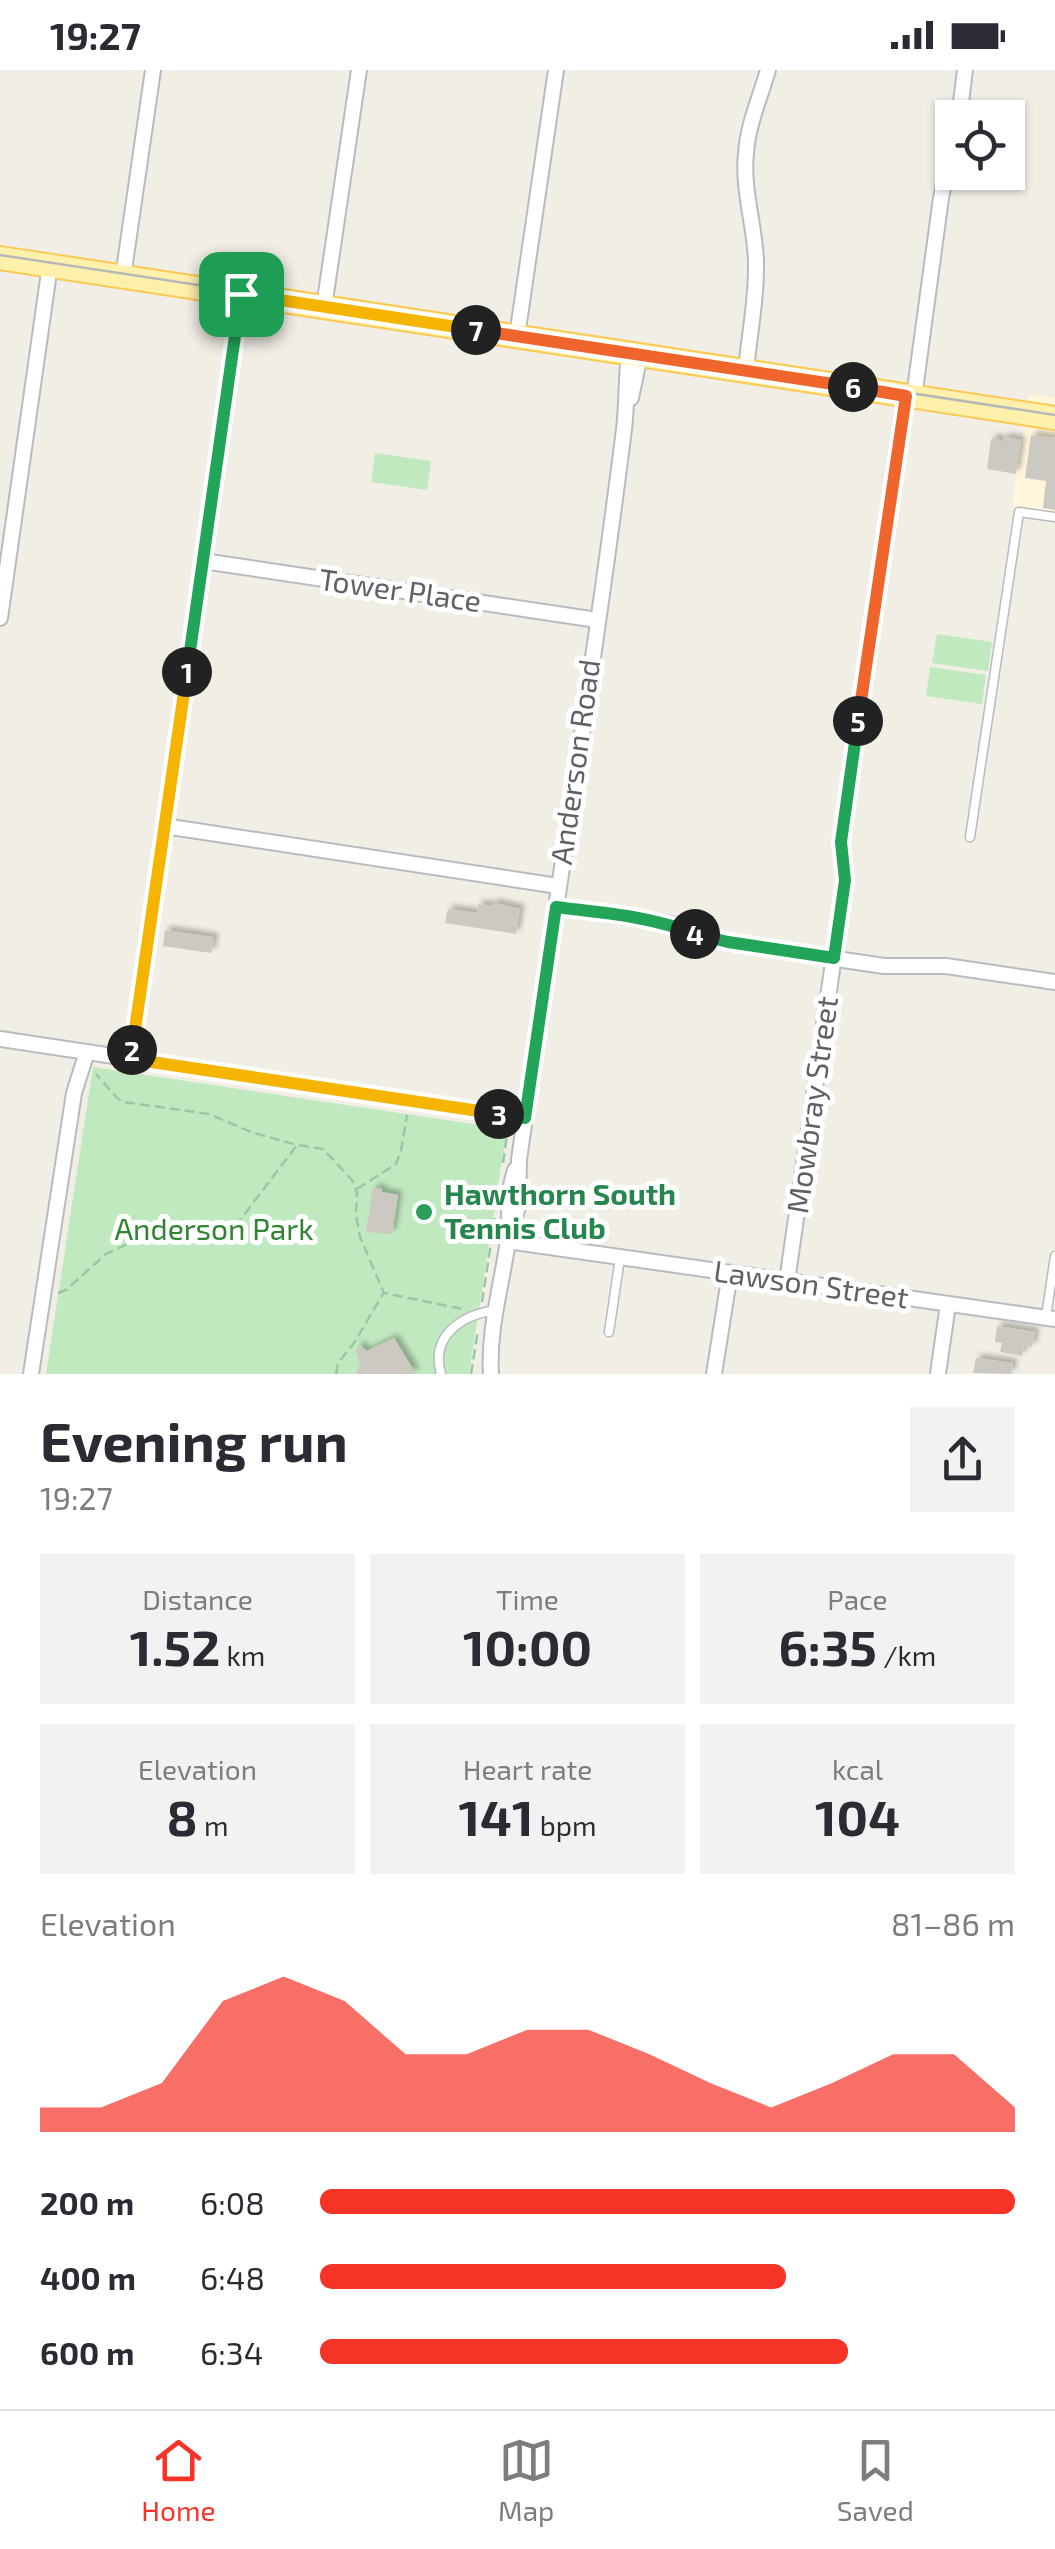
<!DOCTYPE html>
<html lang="en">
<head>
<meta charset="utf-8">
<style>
	:root { --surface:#fff; --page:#f2f2f3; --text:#2b2b33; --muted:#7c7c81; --line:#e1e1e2; --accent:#f53327 }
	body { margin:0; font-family:"Exo 2",sans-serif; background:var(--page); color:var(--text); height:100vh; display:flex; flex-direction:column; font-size:38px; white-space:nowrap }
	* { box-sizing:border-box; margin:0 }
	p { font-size:32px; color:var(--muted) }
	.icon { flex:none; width:55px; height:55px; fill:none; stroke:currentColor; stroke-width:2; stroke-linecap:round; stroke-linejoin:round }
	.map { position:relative; height:1304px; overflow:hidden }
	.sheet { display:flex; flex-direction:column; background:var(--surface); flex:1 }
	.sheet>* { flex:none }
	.buttons { position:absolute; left:935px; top:30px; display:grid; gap:20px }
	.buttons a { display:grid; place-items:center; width:90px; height:90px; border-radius:0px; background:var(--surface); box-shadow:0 2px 8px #0004; font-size:50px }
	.pin { position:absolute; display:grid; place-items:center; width:85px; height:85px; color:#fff; margin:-42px; border-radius:20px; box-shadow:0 5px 15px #0006 }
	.km { position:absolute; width:50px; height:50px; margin:-25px; border-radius:50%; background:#222; color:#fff; font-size:28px; line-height:50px; text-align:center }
	.round { display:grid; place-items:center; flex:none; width:105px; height:105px; border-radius:0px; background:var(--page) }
	.headline { display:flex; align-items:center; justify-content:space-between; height:170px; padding:0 40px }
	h1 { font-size:55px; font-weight:700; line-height:75px }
	.metrics { display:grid; grid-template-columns:repeat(3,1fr); gap:15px; height:170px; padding:10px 40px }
	.metrics div { display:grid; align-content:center; border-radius:0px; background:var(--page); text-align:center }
	.metrics b { font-size:50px; font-weight:700 }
	.metrics small { font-size:28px; font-weight:400 }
	.metrics p { font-size:28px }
	.chart { height:280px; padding:20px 40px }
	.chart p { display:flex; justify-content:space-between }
	.chart svg { width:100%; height:180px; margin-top:10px; fill:var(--accent); opacity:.7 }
	ul { padding:0 40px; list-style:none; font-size:32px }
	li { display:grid; grid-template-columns:160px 120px 1fr; align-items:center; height:75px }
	li i { height:25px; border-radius:12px; background:var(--accent) }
	.status { display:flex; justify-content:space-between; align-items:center; height:70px; padding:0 50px; background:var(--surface); direction:ltr }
	.status svg { height:28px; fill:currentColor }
	.tabs { display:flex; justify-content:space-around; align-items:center; height:140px; border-top:2px solid var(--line); background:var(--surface); font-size:28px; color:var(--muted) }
	.tabs a { display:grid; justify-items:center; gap:5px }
	.tabs .on { color:var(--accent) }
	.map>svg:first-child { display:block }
	.commercial { fill:#fff6dc }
	.green { fill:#c1e9c0 }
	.building { fill:#ccc9c2; filter:url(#shadow) }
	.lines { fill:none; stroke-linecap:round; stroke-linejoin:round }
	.service-casing { stroke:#b8bbc0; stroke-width:11 }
	.minor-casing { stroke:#b8bbc0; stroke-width:18 }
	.primary-casing { stroke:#fbc954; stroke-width:26 }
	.path { stroke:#98c8a5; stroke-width:2.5; stroke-dasharray:10 5; stroke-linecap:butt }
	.service { stroke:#fff; stroke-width:8 }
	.minor { stroke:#fff; stroke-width:14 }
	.primary { stroke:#fff0ac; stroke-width:22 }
	.tram { stroke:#b6b7b8; stroke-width:2.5 }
	.split-1-casing { stroke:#fff; stroke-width:20 }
	.split-2-casing { stroke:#fff; stroke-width:20 }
	.split-3-casing { stroke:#fff; stroke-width:20 }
	.split-4-casing { stroke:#fff; stroke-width:20 }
	.split-5-casing { stroke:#fff; stroke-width:20 }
	.split-6-casing { stroke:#fff; stroke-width:20 }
	.split-7-casing { stroke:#fff; stroke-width:20 }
	.split-8-casing { stroke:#fff; stroke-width:20 }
	.split-1 { stroke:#22a559; stroke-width:12 }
	.split-2 { stroke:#f5b400; stroke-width:12 }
	.split-3 { stroke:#f5b400; stroke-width:12 }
	.split-4 { stroke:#22a559; stroke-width:12 }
	.split-5 { stroke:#22a559; stroke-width:12 }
	.split-6 { stroke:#f0652b; stroke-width:12 }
	.split-7 { stroke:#f0652b; stroke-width:12 }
	.split-8 { stroke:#f5b400; stroke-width:12 }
	.leisure-dot { fill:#2e9e5b; stroke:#fff; stroke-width:4 }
	.labels { text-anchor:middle; stroke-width:10; stroke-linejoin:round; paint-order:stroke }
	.street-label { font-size:30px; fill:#5d6267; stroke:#fff }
	.leisure-label { font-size:30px; font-weight:bold; fill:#27864d; stroke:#fff; text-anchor:start }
	.park-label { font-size:30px; fill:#2f8431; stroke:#fff }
</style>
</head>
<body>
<div class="status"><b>19:27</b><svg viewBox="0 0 49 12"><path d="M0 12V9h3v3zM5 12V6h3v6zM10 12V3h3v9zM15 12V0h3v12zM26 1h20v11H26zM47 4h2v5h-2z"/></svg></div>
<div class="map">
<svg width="1055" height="1304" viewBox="0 0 1055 1304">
	<defs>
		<filter id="shadow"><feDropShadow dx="4.5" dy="-4.5" stdDeviation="2.5" flood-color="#0004"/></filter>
	</defs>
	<rect width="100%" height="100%" fill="#f0eee5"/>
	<path class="commercial" d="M1029,324l26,4v116l-43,-9z"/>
	<g class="green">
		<path d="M375,383l56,8 -4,29 -56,-8z"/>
		<path d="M937,564l55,8 -4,29 -56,-8z"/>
		<path d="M930,597l56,8 -4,29 -56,-8z"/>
		<path d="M93,997l407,61 6,6 -37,240h-423z"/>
	</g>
	<g class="building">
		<path d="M1031,365l24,3v72l-12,-2 3,-27 -21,-3z"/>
		<path d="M994,367l9,5 1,-5 17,3 -5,34 -29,-5 4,-29z"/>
		<path d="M495,833l25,6 -4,25 -71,-11 3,-14 29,4 1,-9 14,2z"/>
		<path d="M165,860l47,7 2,2 -3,14 -48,-7z"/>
		<path d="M373,1118l9,1v3l16,3 -6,39 -26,-2z"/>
		<path d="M997,1256l38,6 -3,15 -8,-1 -2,10 -22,-4 2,-9 -7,-1z"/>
		<path d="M394,1268l22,36h-60l4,-9 -4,-14 3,-6 8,6z"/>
		<path d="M976,1288l37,5 -2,11 -38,-1z"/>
	</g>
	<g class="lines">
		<defs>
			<g id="service">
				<path d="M970,767l49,-325 36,5"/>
				<path d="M1046,1247l9,-61"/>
				<path d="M609,1262l11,-74"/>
				<path d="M441,1304c-11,-39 21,-59 55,-64"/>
			</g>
			<g id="minor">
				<path d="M959,48l6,-48"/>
				<path d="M123,207l30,-207"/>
				<path d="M324,237l35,-237"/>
				<path d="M517,266l39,-266"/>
				<path d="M746,301c3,-36 11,-72 10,-109 -1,-37 -14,-72 -10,-109 2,-29 14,-55 22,-83"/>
				<path d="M914,327l27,-199 11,-56"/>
				<path d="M631,328l9,-43"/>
				<path d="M203,491l394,59"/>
				<path d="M0,548l50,-353"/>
				<path d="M164,756l394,60"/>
				<path d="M556,837l93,13 21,4 33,13 26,6 155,23h62l109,16"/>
				<path d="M0,969l525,79"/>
				<path d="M131,989l110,-765"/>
				<path d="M508,1168l10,-31 1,-47c34,-244 75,-487 105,-731 3,-25 2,-50 5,-76"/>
				<path d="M507,1171l548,78"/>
				<path d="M787,1211l58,-401 -4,-38 64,-447"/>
				<path d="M31,1304l43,-281 13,-41"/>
				<path d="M491,1304c-3,-45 11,-89 17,-134 3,-26 -2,-43 7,-70"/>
				<path d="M714,1304l16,-101"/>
				<path d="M938,1304l10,-70"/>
			</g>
			<path id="primary" d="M0,188l1055,160"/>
		</defs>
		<use href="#service" class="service-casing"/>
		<use href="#minor" class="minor-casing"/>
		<use href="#primary" class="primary-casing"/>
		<g class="path">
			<path d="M299,1075l24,4 29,31 5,13 -1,22 4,22 24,56 79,16"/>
			<path d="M503,1093l5,-36"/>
			<path d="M357,1119l39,-25 5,-13 6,-36"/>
			<path d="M58,1223l8,-3 40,-36 39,-18 88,-11 8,-6 56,-74 -46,-13 -42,-18 -85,-12 -6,-3 -22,-25"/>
			<path d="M482,1232l13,-86"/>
			<path d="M336,1304l2,-11 16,-20 29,-49"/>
			<path d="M471,1304l7,-44"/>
		</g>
		<use href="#service" class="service"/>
		<use href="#minor" class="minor"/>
		<use href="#primary" class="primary"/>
		<path class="tram" d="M0,185l1055,160"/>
	</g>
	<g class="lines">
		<defs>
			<path id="split-1" d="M187,602l54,-378"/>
			<path id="split-2" d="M132,980l55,-378"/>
			<path id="split-3" d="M132,980l-1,9 368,55"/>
			<path id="split-4" d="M499,1044l26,4 31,-211c47,6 94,9 139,27"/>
			<path id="split-5" d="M695,864l33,8 106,16 11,-78 -4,-38 17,-121"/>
			<path id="split-6" d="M853,317l53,9 -48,325"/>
			<path id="split-7" d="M476,260l377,57"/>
			<path id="split-8" d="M241,224l235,36"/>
		</defs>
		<use href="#split-1" class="split-1-casing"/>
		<use href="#split-2" class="split-2-casing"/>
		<use href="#split-3" class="split-3-casing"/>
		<use href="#split-4" class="split-4-casing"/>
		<use href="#split-5" class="split-5-casing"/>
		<use href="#split-6" class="split-6-casing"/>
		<use href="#split-7" class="split-7-casing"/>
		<use href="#split-8" class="split-8-casing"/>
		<use href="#split-1" class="split-1"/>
		<use href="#split-2" class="split-2"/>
		<use href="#split-3" class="split-3"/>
		<use href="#split-4" class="split-4"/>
		<use href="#split-5" class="split-5"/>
		<use href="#split-6" class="split-6"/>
		<use href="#split-7" class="split-7"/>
		<use href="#split-8" class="split-8"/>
	</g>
	<circle class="leisure-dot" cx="424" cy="1142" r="10"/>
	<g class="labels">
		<g class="street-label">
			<text transform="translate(400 521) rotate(8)" y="10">Tower Place</text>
			<text transform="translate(576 692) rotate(-82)" y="10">Anderson Road</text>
			<text transform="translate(813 1035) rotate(-82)" y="10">Mowbray Street</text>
			<text transform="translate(811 1215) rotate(8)" y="10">Lawson Street</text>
		</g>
		<g class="leisure-label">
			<text x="444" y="1135">Hawthorn South<tspan x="444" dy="34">Tennis Club</tspan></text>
		</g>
		<g class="park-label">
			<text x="214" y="1170">Anderson Park</text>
		</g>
	</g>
</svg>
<div class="buttons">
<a><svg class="icon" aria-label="locate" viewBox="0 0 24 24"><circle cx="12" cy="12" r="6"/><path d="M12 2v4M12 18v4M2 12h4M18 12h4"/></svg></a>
</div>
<div class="pin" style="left:241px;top:224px;background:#1e9e55"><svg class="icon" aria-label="arrive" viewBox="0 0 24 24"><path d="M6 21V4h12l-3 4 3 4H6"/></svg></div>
<b class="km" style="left:187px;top:602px">1</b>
<b class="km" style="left:132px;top:980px">2</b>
<b class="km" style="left:499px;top:1044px">3</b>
<b class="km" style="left:695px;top:864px">4</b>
<b class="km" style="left:858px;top:651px">5</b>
<b class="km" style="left:853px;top:317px">6</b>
<b class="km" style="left:476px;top:260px">7</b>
</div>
<section class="sheet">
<div class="headline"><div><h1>Evening run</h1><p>19:27</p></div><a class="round"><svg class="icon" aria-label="share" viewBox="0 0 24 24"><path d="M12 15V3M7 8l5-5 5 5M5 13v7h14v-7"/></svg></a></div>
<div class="metrics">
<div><p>Distance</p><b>1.52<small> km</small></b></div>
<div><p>Time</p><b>10:00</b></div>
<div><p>Pace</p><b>6:35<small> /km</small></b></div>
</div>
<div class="metrics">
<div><p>Elevation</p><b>8<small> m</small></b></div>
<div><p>Heart rate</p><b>141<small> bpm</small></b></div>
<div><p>kcal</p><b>104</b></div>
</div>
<div class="chart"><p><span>Elevation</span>81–86 m</p>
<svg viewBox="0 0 160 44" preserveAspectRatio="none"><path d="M0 44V38L10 38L20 32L30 12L40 6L50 12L60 25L70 25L80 19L90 19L100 25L110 32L120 38L130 32L140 25L150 25L160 38V44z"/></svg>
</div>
<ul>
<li><b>200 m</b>6:08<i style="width:100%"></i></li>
<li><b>400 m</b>6:48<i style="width:67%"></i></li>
<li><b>600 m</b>6:34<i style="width:76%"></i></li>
</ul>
</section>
<nav class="tabs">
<a class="on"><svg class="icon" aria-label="home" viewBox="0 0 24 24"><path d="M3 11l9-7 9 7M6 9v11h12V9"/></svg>Home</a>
<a><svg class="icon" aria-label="map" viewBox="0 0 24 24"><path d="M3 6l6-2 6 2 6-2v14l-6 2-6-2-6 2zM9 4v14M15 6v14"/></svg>Map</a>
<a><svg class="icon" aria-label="saved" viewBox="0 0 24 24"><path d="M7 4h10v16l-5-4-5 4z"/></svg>Saved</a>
</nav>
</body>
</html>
